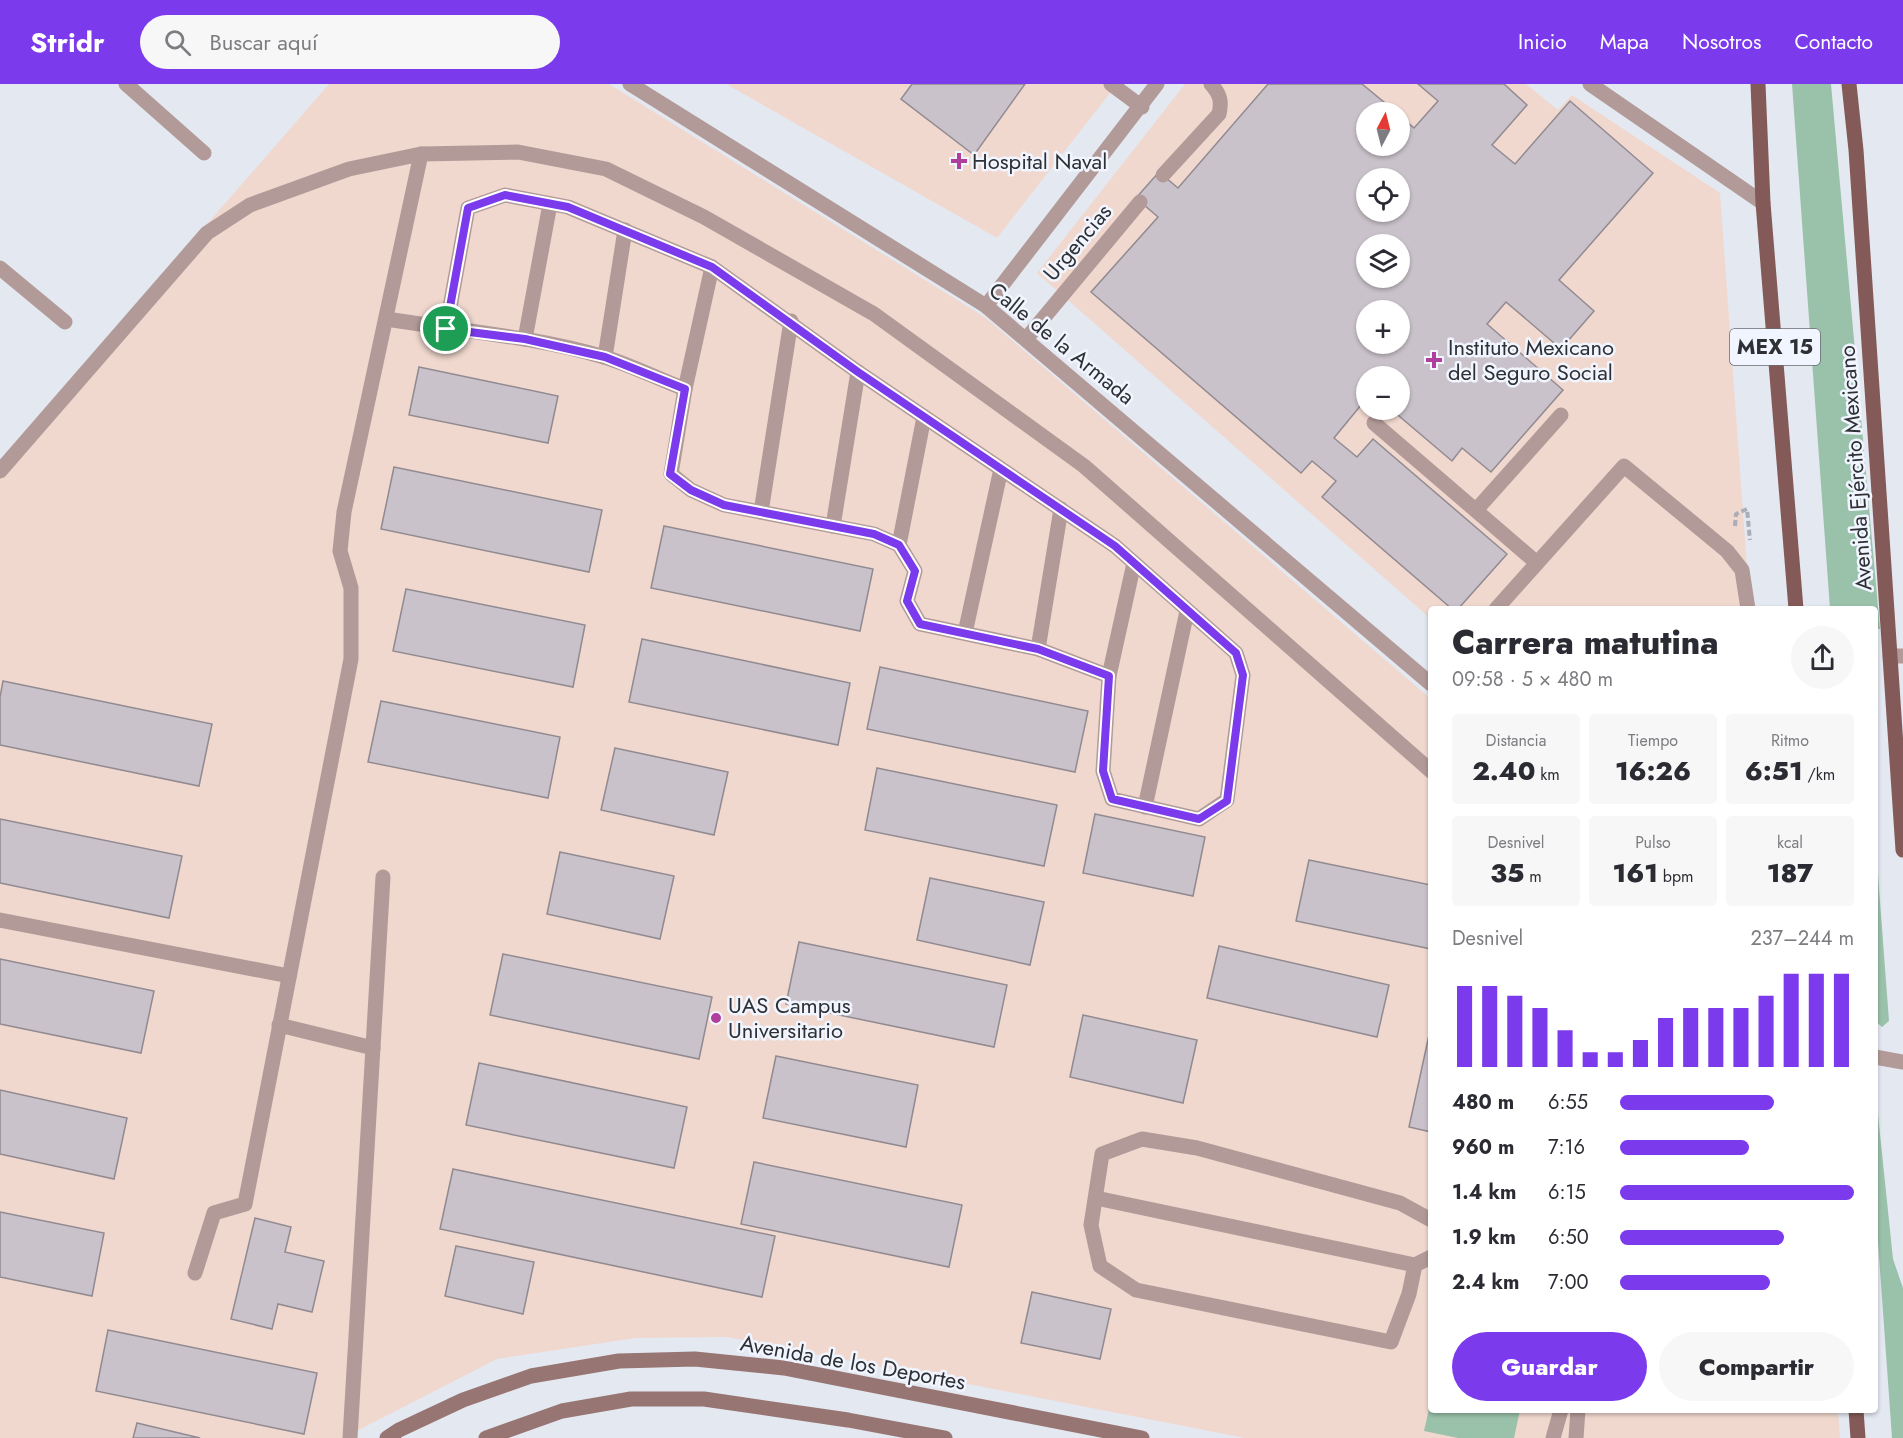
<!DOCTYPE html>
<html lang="es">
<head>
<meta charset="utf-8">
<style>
	:root { --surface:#fff; --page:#f7f7f7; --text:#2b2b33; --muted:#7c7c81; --accent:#7c3aed }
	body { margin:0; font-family:Jost,sans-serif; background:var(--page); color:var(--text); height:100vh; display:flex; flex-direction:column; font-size:22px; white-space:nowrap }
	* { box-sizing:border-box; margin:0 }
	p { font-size:20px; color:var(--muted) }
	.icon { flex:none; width:33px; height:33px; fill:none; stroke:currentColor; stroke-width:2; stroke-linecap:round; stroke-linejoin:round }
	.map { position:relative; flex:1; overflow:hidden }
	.drawer { position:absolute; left:1428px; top:522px; width:450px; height:807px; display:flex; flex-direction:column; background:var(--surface); border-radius:6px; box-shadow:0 2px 4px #0004 }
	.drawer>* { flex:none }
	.needle { width:39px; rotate:7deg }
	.fabs { position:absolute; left:1356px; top:18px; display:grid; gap:12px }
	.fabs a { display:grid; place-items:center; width:54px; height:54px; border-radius:50%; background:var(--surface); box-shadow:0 2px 4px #0004; font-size:30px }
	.pin { position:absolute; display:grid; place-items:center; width:51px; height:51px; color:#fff; margin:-26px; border:3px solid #fff; border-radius:50%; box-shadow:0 2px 6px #0007 }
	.round { display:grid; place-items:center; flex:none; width:63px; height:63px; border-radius:32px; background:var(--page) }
	.headline { display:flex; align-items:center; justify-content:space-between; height:102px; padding:0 24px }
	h1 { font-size:33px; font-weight:800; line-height:45px }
	.figures { display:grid; grid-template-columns:repeat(3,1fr); gap:9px; height:102px; padding:6px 24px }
	.figures div { display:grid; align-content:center; border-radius:6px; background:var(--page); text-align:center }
	.figures b { font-size:26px; font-weight:800 }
	.figures small { font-size:16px; font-weight:400 }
	.figures p { font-size:16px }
	.chart { height:168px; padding:12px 24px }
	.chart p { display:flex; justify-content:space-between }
	.chart svg { width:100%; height:108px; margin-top:6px; stroke:var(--accent); stroke-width:6 }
	.cta { display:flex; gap:12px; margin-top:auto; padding:12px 24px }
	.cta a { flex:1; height:69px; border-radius:36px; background:var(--accent); color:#fff; font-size:24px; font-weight:800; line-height:69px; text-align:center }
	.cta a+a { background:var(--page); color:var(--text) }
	ul { padding:0 24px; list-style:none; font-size:20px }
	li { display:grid; grid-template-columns:96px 72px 1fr; align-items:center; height:45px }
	li i { height:15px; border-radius:8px; background:var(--accent) }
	header { display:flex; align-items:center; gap:36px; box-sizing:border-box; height:84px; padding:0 30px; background:var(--accent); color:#fff }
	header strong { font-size:28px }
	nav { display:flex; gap:33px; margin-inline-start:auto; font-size:21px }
	.search { width:420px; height:54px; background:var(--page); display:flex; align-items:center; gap:15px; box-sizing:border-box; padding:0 21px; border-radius:33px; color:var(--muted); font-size:22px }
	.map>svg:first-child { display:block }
	.education { fill:#f0d8ce }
	.medical { fill:#f1d8cf; fill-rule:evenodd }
	.green { fill:#9ac2ab }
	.building { fill:#cac2ca; stroke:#918a91; stroke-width:1.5; fill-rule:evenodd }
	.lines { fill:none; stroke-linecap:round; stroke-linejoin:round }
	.path { stroke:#abaeb6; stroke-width:4; stroke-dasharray:6 3; stroke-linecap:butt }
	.service { stroke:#b29a98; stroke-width:15 }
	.minor { stroke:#b29a98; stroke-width:15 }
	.secondary { stroke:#977572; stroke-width:15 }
	.primary { stroke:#835a57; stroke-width:15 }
	.route-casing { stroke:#fff; stroke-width:12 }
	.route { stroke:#7c3aed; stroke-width:8 }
	.poi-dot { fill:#ae3f9c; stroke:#f1f5ff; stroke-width:2 }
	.labels { text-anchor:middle; stroke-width:5; stroke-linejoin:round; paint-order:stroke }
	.shield { fill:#f1f5ff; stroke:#696b71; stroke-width:1.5 }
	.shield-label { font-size:21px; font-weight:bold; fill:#2f3034 }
	.poi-label { font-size:22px; fill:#2f3034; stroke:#f1f5ff; text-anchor:start }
	.street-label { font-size:22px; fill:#2f3034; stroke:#f1f5ff }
</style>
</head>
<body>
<header>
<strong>Stridr</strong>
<div class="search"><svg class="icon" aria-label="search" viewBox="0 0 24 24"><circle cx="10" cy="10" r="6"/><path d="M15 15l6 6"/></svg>Buscar aquí</div>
<nav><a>Inicio</a><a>Mapa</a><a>Nosotros</a><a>Contacto</a></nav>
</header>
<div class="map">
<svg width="1903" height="1354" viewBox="0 0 1903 1354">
	<rect width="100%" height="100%" fill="#e4e8f1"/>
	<path class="education" d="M329,0h280l377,234 445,381v711h407l2,28h-595l-518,-101 -92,1 -138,21 -154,79h-343v-976z"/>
	<g class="medical">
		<path d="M726,0h391l-120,154z"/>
		<path d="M1185,0h341l32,26 14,-15 148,98 30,416h-319v10l-394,-346zM1366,28h34v34h-34zM1366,94h34v34h-34zM1366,160h34v34h-34zM1366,226h34v34h-34zM1366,292h34v34h-34z"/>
	</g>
	<g class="green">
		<path d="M1792,0h39l49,545h-5v-20h-45z"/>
		<path d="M1875,751l14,186 -7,6 -7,-6z"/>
		<path d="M1875,1002l18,173 10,29v150h-11l-17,-238z"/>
		<path d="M1431,1316v10h89l-6,28h-56l-34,-7z"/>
	</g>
	<g class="building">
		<path d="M912,0h113l-51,71 -73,-56z"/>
		<path d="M1268,0h94l34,28h-30v34h34v-30l14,12 24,-27 -20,-17h86l23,21 -35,40 23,19 55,-63 83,72 -94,107 35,31 -33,38 -55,-47 -19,22 76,66 -72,82 -29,-24 -10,13 -60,-51h8v-34h-34v23l-32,39 23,19 16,-18 134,115 -49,55h-6l-130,-112 14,-16 -24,-20 -11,12 -210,-181 67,-75 -22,-19 23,-26 19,16zM1366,94h34v34h-34zM1366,160h34v34h-34zM1366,226h34v34h-34z"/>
		<path d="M419,283l139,29 -10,47 -139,-28z"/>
		<path d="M394,383l208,43 -13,62 -208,-43z"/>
		<path d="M664,442l209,43 -13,62 -209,-43z"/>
		<path d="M406,505l179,36 -12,62 -180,-36z"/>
		<path d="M642,555l208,44 -12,62 -209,-43z"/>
		<path d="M880,583l208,44 -13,61 -208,-43z"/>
		<path d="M3,597l209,43 -13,62 -199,-41v-48z"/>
		<path d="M381,617l179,36 -12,61 -180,-36z"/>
		<path d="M615,664l113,24 -14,63 -113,-25z"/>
		<path d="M877,684l180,37 -13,61 -179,-36z"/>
		<path d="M1095,730l110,23 -12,59 -110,-23z"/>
		<path d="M0,735l182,37 -13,62 -169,-35z"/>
		<path d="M560,768l114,24 -14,63 -113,-25z"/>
		<path d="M1309,776l122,25v64l-135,-28z"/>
		<path d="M930,794l114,24 -14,63 -113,-25z"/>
		<path d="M799,858l208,43 -13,62 -208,-43z"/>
		<path d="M1219,862l170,39 -12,52 -170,-39z"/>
		<path d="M503,870l209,43 -13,62 -209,-44z"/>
		<path d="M0,875l154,32 -13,62 -141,-29z"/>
		<path d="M1083,931l114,25 -14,63 -113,-26z"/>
		<path d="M1431,942v106l-22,-5z"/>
		<path d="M776,972l142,29 -12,62 -143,-29z"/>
		<path d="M479,979l208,44 -13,61 -208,-43z"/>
		<path d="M0,1006l127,28 -13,61 -114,-25z"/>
		<path d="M754,1078l208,43 -13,62 -208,-43z"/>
		<path d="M453,1085l322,67 -13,61 -322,-68z"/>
		<path d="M0,1128l104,21 -12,63 -92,-19z"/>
		<path d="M255,1134l36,9 -6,25 39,9 -12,51 -34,-8 -6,25 -41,-10z"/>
		<path d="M456,1162l78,16 -11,52 -78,-18z"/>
		<path d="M1032,1208l79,17 -11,50 -79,-16z"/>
		<path d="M108,1246l209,43 -13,61 -208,-43z"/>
		<path d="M137,1339l63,15h-67z"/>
	</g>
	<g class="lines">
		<path class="path" d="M1735,442l1,-12 11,-5 3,31"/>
		<g class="service">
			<path d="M1111,0l31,23"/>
			<path d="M1163,91l56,-61c3,-13 1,-20 -8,-30"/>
			<path d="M387,235c72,12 146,17 217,38 27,8 54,22 81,32l-14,85 20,16 33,15 150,29 25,11 16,26 -8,30 13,23 118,25 71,27 -6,95 9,28 87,20 28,-19 16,-125 -7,-22 -121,-107 -257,-174 -146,-105 -144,-60 -63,-12 -37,13 -22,121"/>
			<path d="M525,255l25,-135"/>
			<path d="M1026,255l114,-137"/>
			<path d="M605,273l20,-127"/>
			<path d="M685,305l27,-122"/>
			<path d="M1374,339l163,140"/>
			<path d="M0,387l207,-238 43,-28 99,-36 72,-15 97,-2 88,17 98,48 170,97 210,152 347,305"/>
			<path d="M1477,425l84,-94"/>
			<path d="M761,428l30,-191"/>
			<path d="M833,442l25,-154"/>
			<path d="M899,461l25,-128"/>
			<path d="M1496,525l128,-143 103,85 15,19 6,39"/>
			<path d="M965,549l36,-164"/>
			<path d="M1038,565l23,-140"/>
			<path d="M1109,592l25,-113"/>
			<path d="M1145,723l42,-196"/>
			<path d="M0,836l289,56"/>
			<path d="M279,941l94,23"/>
			<path d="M1096,1114l319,67"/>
			<path d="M1431,1136l-31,-17 -203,-55 -55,-9 -40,15 -11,71 9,41 36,24 255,52 18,-48 6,-29 16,-8"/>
			<path d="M195,1189l19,-60 31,-9 106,-545v-71l-11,-37 4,-39 77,-358"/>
			<path d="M350,1354l33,-561"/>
			<path d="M1553,1354l8,-28"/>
			<path d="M1576,1354l2,-28"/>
		</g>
		<g class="minor">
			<path d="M126,0l78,69"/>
			<path d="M630,0l356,222 445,378"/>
			<path d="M1590,0l173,119"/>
			<path d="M0,184l65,54"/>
			<path d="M986,222l171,-222"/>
			<path d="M1890,572h13"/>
			<path d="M1875,973l28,5"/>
		</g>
		<g class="secondary">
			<path d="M387,1354l12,-8 64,-30 68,-24 88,-15 76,-2 89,9 358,70"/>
			<path d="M486,1354l76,-27 69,-12h73l144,21 97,18"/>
		</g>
		<g class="primary">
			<path d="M1758,0l5,119 33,406"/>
			<path d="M1849,0l7,66 47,700"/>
			<path d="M1856,1326l2,28"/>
		</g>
	</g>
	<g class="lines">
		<defs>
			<path id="route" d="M505,111l63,12 144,60 146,105 257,174 121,107 7,22 -16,126 -28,18 -87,-20 -9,-28 6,-95 -71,-27 -118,-25 -13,-23 8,-30 -16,-26 -25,-11 -150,-29 -33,-15 -21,-16 15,-85 -80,-32 -80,-18 -79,-10 22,-121z"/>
		</defs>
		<use href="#route" class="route-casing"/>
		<use href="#route" class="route"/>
	</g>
	<g class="poi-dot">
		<path d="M956 68h6v6h6v6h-6v6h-6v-6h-6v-6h6z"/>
		<path d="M1431 267h6v6h6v6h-6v6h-6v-6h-6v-6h6z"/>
		<circle cx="716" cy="934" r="6"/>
	</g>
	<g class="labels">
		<rect class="shield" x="1730" y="245" width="90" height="36" rx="4.5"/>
		<g class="shield-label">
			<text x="1775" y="270">MEX 15</text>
		</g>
		<g class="poi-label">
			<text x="972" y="85">Hospital Naval</text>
			<text x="1448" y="271">Instituto Mexicano<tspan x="1448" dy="25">del Seguro Social</tspan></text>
			<text x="728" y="929">UAS Campus<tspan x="728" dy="25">Universitario</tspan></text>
		</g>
		<g class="street-label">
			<text transform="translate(1077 158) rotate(-50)" y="8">Urgencias</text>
			<text transform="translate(1062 259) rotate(39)" y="8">Calle de la Armada</text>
			<text transform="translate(1855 384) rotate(-94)" y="8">Avenida Ejército Mexicano</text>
			<text transform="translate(853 1278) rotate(10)" y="8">Avenida de los Deportes</text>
		</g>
	</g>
</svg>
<div class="fabs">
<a><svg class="needle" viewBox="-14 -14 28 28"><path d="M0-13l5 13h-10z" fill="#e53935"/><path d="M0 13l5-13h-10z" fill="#7c7c81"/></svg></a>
<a><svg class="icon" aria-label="locate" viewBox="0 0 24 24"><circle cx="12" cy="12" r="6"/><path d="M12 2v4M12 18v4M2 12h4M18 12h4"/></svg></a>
<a><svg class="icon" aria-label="layers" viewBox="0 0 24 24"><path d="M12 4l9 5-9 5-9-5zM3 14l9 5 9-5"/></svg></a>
<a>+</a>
<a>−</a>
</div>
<div class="pin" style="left:446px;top:245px;background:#1e9e55"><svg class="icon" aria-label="arrive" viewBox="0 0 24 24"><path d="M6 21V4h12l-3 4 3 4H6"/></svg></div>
<section class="drawer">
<div class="headline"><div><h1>Carrera matutina</h1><p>09:58 · 5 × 480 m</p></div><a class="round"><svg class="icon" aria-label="share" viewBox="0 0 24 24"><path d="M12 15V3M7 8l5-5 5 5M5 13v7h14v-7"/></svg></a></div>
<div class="figures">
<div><p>Distancia</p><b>2.40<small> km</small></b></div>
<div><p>Tiempo</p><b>16:26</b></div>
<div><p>Ritmo</p><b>6:51<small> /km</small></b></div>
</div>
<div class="figures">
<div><p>Desnivel</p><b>35<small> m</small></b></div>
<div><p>Pulso</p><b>161<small> bpm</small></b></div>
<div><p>kcal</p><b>187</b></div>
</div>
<div class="chart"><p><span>Desnivel</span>237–244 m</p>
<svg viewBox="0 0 160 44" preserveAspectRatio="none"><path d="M5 44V11M15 44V11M25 44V15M35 44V20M45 44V29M55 44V38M65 44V38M75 44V33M85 44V24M95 44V20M105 44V20M115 44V20M125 44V15M135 44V6M145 44V6M155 44V6"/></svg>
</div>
<ul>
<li><b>480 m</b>6:55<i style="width:66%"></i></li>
<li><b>960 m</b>7:16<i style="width:55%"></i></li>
<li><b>1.4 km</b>6:15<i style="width:100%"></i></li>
<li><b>1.9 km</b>6:50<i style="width:70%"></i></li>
<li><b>2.4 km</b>7:00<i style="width:64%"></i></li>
</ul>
<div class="cta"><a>Guardar</a><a>Compartir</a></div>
</section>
</div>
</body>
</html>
